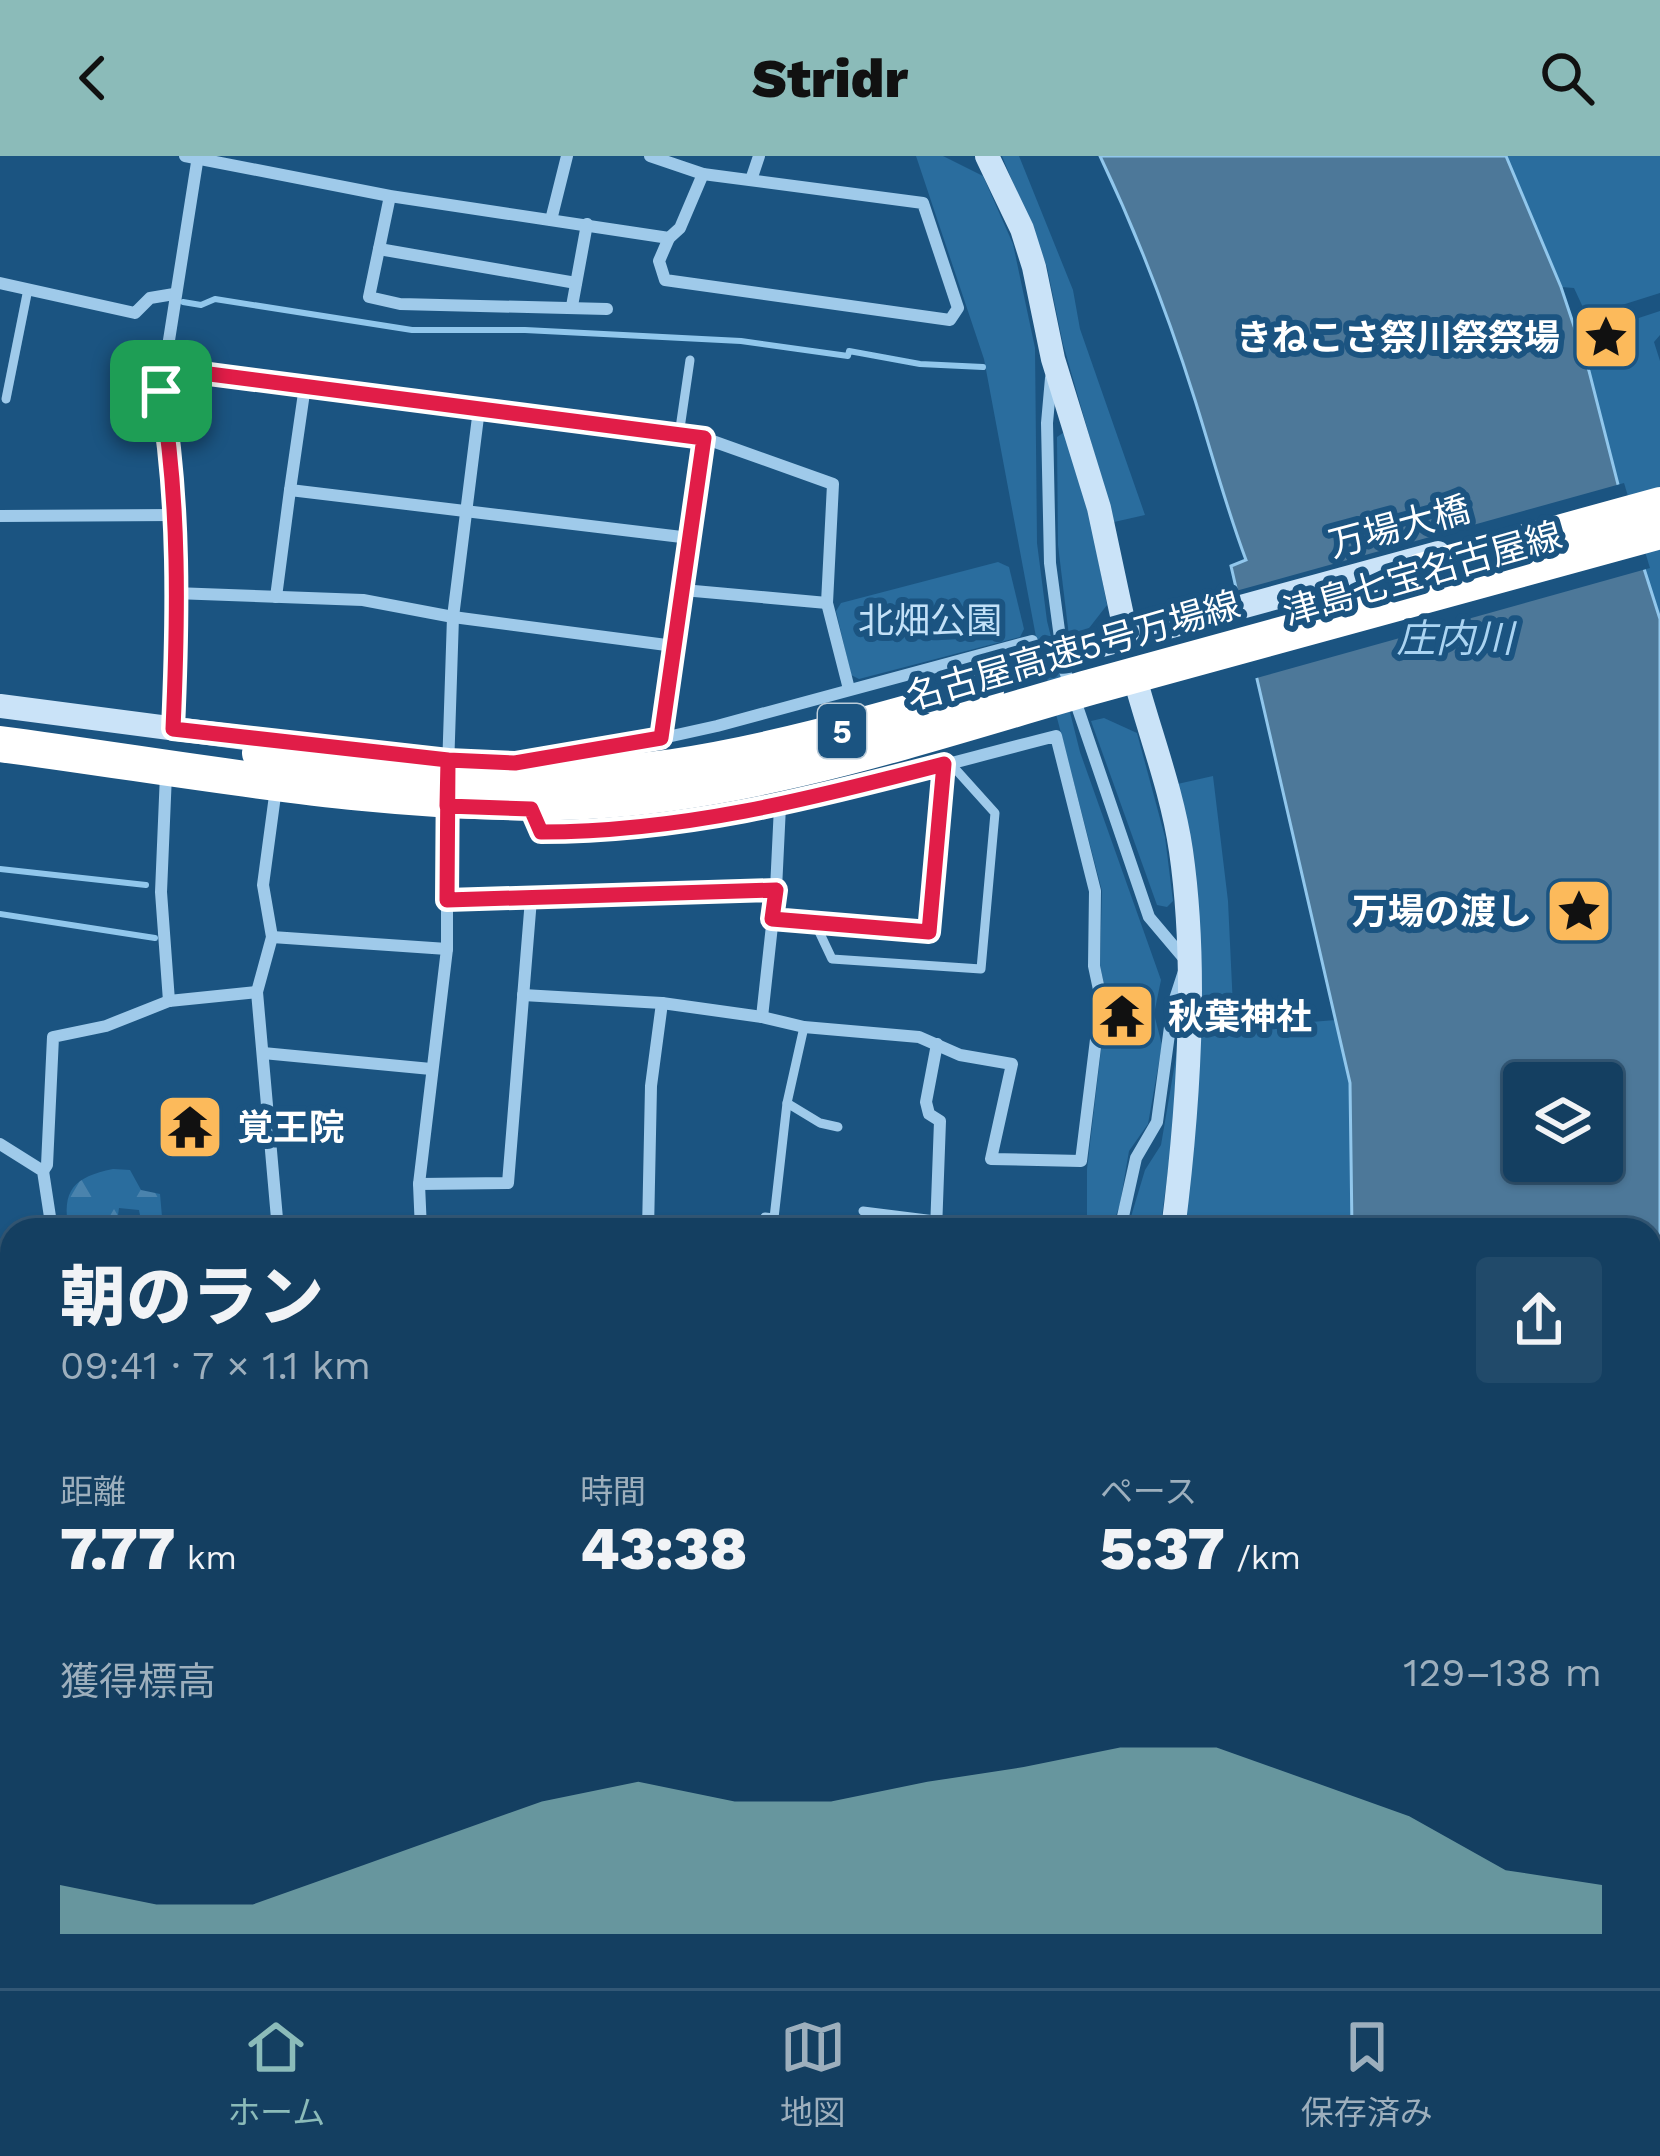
<!DOCTYPE html>
<html lang="ja">
<head>
<meta charset="utf-8">
<style>
	:root { --surface:#143f61; --page:#214a6a; --text:#f1f3f6; --muted:#9dafbd; --line:#335876; --accent:#8bbbb9 }
	body { margin:0; font-family:"Work Sans","Noto Sans JP",sans-serif; background:var(--page); color:var(--text); height:100vh; display:flex; flex-direction:column; font-size:45px; white-space:nowrap }
	* { box-sizing:border-box; margin:0 }
	p { font-size:39px; color:var(--muted) }
	.icon { flex:none; width:66px; height:66px; fill:none; stroke:currentColor; stroke-width:2; stroke-linecap:round; stroke-linejoin:round }
	.map { position:relative; flex:1; overflow:hidden }
	.drawer { position:absolute; left:0px; top:1062px; width:1662px; height:771px; display:flex; flex-direction:column; background:var(--surface); border-radius:36px 36px 0 0; box-shadow:0 3px 9px #0004,0 0 0 3px var(--line) }
	.drawer>* { flex:none }
	.fabs { position:absolute; left:1503px; top:906px; display:grid; gap:24px }
	.fabs a { display:grid; place-items:center; width:120px; height:120px; border-radius:12px; background:var(--surface); box-shadow:0 3px 9px #0004,0 0 0 3px var(--line); font-size:60px }
	.pin { position:absolute; display:grid; place-items:center; width:102px; height:102px; color:#fff; margin:-51px; border-radius:24px; box-shadow:0 6px 18px #0006 }
	.round { display:grid; place-items:center; flex:none; width:126px; height:126px; border-radius:12px; background:var(--page) }
	.summary { display:flex; align-items:center; justify-content:space-between; height:204px; padding:0 60px }
	h1 { font-size:66px; font-weight:800; line-height:90px }
	.metrics { display:grid; grid-template-columns:repeat(3,1fr); gap:18px; height:204px; padding:12px 60px }
	.metrics div { display:grid; align-content:center }
	.metrics b { font-size:60px; font-weight:800 }
	.metrics small { font-size:33px; font-weight:400 }
	.metrics p { font-size:33px }
	.chart { height:336px; padding:24px 60px }
	.chart p { display:flex; justify-content:space-between }
	.chart svg { width:100%; height:216px; margin-top:12px; fill:var(--accent); opacity:.7 }
	header { display:flex; justify-content:space-between; align-items:center; height:156px; padding:0 60px; background:var(--accent); color:#111; font-size:54px; font-weight:800 }
	.menu { display:flex; justify-content:space-around; align-items:center; height:168px; border-top:3px solid var(--line); background:var(--surface); font-size:33px; color:var(--muted) }
	.menu a { display:grid; justify-items:center; gap:6px }
	.menu .selected { color:var(--accent) }
	.map>svg:first-child { display:block }
	.green { fill:#2a6d9e }
	.forest { fill:url(#forest-firs) }
	.water { fill:#4d7899; stroke:#91c7ec; stroke-width:3; fill-rule:evenodd }
	.pier { fill:#1b5481 }
	.lines { fill:none; stroke-linecap:round; stroke-linejoin:round }
	.stream { stroke:#91c7ec; stroke-width:6 }
	.lane { stroke:#9fcaea; stroke-width:9 }
	.street { stroke:#9fcaea; stroke-width:12 }
	.secondary { stroke:#cae3f8; stroke-width:24 }
	.secondary-bridge { stroke:#cae3f8; stroke-width:24 }
	.highway-bridge { stroke:#fff; stroke-width:36 }
	.route-casing { stroke:#fff; stroke-width:24 }
	.route { stroke:#e11d48; stroke-width:15 }
	.labels { text-anchor:middle; stroke-width:12; stroke-linejoin:round; paint-order:stroke }
	.shield { fill:#1b5481; stroke:#bbccd9; stroke-width:3 }
	.shield-label { font-size:33px; font-weight:bold; fill:#fff }
	.poi-label { font-size:36px; font-weight:bold; fill:#fff; stroke:#1b5481; text-anchor:end }
	.street-label { font-size:36px; fill:#fff; stroke:#1b5481 }
	.park-label { font-size:36px; fill:#c3e1f8; stroke:#1b5481 }
	.water-label { font-size:39px; font-style:italic; fill:#aad4f2; stroke:#1b5481 }
</style>
</head>
<body>
<header><svg class="icon" aria-label="back" viewBox="0 0 24 24"><path d="M15 5l-7 7 7 7"/></svg>Stridr<svg class="icon" aria-label="search" viewBox="0 0 24 24"><circle cx="10" cy="10" r="6"/><path d="M15 15l6 6"/></svg></header>
<div class="map">
<svg width="1660" height="1832" viewBox="0 0 1660 1832">
	<defs>
		<pattern id="forest-firs" width="22" height="20" patternUnits="userSpaceOnUse" patternTransform="scale(3)"><rect width="22" height="20" fill="#2a6d9e"/><path d="M5 1l3.5 6h-7zM16 11l3.5 6h-7z" fill="#4a83ad"/></pattern>
	</defs>
	<rect width="100%" height="100%" fill="#1b5481"/>
	<g class="green">
		<path d="M916,0h27l40,20 30,68 22,104 2,195 10,78 33,131 81,228 -7,34 8,31 -14,79 -19,27 -9,53 -9,26h-24v-61l20,-170 -7,-34 2,-74 -66,-254 -52,-278z"/>
		<path d="M1002,0h17l54,134 7,39 65,186 -31,7 -51,-178 -16,-77z"/>
		<path d="M1506,0h154v137l-73,23 -13,-28 -13,-1z"/>
		<path d="M1660,155v24l-6,7 6,19v258l-39,-123 -32,-125 10,-10 -6,-28z"/>
		<path d="M1063,277l6,2 19,71 19,99 -21,27 -17,4 -11,-91 -1,-108z"/>
		<path d="M998,406l11,5 15,62 -4,8 -161,42 -8,-4 -15,-64 5,-8z"/>
		<path d="M1104,562l33,15 28,104 8,64 -6,6 -10,-2 -66,-184z"/>
		<path d="M1213,620l15,125 6,127 102,-8 14,63 2,147h-170l4,-22 -13,-423z"/>
		<path d="M1178,889l-6,96 -12,89h-33l18,-60 16,-25z"/>
		<path d="M1660,1280v193l-10,16v-180z"/>
		<path d="M1660,1758v72l-87,2 12,-11h65v-54z"/>
		<path d="M12,1768v53h407l-49,11h-370v-60z"/>
	</g>
	<path class="forest" d="M113,1013l17,1 11,20 19,4 2,23 24,3 2,10h-45l-4,-20 -20,-2 -3,22h-47c-8,-40 5,-53 44,-61z"/>
	<g class="water">
		<path d="M1100,0h406l55,131 28,84 32,125 39,123v817l-10,29v-235h-298l-2,-147 -119,-517 15,-6c-20,-53 -34,-106 -51,-160 -26,-83 -58,-166 -95,-244zM1524,927h78v78h-78z"/>
		<path d="M419,1821h910l-10,11h-949z"/>
	</g>
	<path class="pier" d="M1624,327l26,85 -397,111 -21,-87z"/>
	<g class="lines">
		<g class="stream">
			<path d="M183,146l18,3 14,-6 197,31h113l216,11 107,15 1,-5 71,13 63,3"/>
			<path d="M0,713l146,16"/>
			<path d="M0,758l155,24"/>
		</g>
		<g class="lane">
			<path d="M6,243l22,-110"/>
			<path d="M679,279l11,-75"/>
			<path d="M773,763l156,13 15,-167"/>
			<path d="M815,767l17,36 149,10 14,-156 -45,-50"/>
			<path d="M804,871l-17,76 33,20 18,4"/>
			<path d="M863,1055l72,9"/>
			<path d="M764,1074l1,-13 9,1 13,-115"/>
		</g>
		<g class="street">
			<path d="M185,0l205,40 279,42 11,-10 23,-54"/>
			<path d="M650,0l53,18 220,29 35,105 -8,12 -285,-40 -6,-19 10,-23"/>
			<path d="M751,24l8,-24"/>
			<path d="M390,40l-21,101 31,7 207,5"/>
			<path d="M551,64l16,-64"/>
			<path d="M379,93l197,34"/>
			<path d="M0,127l135,30 15,-15 24,-4"/>
			<path d="M572,150l15,-82"/>
			<path d="M163,212l541,70 129,46 -6,119 22,86"/>
			<path d="M1051,222l-4,45 3,140 14,105 85,249 38,45 -14,43 -16,117 -21,36 -16,72"/>
			<path d="M305,230l-15,104 400,48"/>
			<path d="M0,360l174,-1"/>
			<path d="M683,434l144,13"/>
			<path d="M174,437l189,7 90,17 221,29 30,-208"/>
			<path d="M276,441l14,-107"/>
			<path d="M173,573l1,-214 -13,-124 37,-235"/>
			<path d="M661,582l13,-92"/>
			<path d="M528,604l94,-13 95,-21 315,-85"/>
			<path d="M448,613l5,-152 26,-208"/>
			<path d="M166,618l-5,118 8,109"/>
			<path d="M276,632l-13,97 9,52 -15,55 21,238"/>
			<path d="M776,733l4,-83"/>
			<path d="M447,744l329,-11 -14,128"/>
			<path d="M272,781l175,12"/>
			<path d="M523,839l139,8 100,14 42,10 115,10 41,18 52,9 -21,95 90,2 20,-162 -7,-33 1,-75 -39,-155c-170,43 -338,96 -515,96l-10,-23"/>
			<path d="M263,897l168,16"/>
			<path d="M0,988l43,27 9,59"/>
			<path d="M43,1015l4,-6 6,-128 53,-11 63,-25 88,-9"/>
			<path d="M419,1028l89,-1 23,-284"/>
			<path d="M421,1074l-2,-46 28,-235v-148"/>
			<path d="M648,1074l3,-144 11,-83"/>
			<path d="M936,1074l4,-109 -11,-7 -3,-12 11,-58"/>
			<path d="M0,1279l12,-1"/>
			<path d="M0,1388l12,-1"/>
			<path d="M0,1508l12,-2"/>
			<path d="M0,1657l12,-4"/>
			<path d="M0,1698l12,-2"/>
		</g>
		<g class="secondary">
			<path d="M987,0l35,73 12,38 19,92 46,149 28,131"/>
			<path d="M1095,491l343,-94"/>
			<path d="M1138,533c15,53 35,107 43,162 17,118 7,261 -8,379"/>
			<path d="M0,550l283,37"/>
			<path d="M0,1760l12,-4"/>
		</g>
		<path class="secondary-bridge" d="M964,527l131,-36"/>
		<g class="highway-bridge">
			<path d="M1421,415l239,-66"/>
			<path d="M0,588c192,25 393,66 587,57 172,-9 339,-67 504,-114 189,-53 379,-104 569,-156"/>
			<path d="M260,597c135,16 276,34 413,14 106,-16 210,-47 313,-76"/>
		</g>
	</g>
	<g class="lines">
		<defs>
			<path id="route" d="M161,235c19,110 17,226 12,338l275,31 -1,46 84,3 10,23c140,0 269,-33 403,-68l-15,168 -157,-13 4,-29 -329,10 1,-140 67,3 146,-25 43,-300 -541,-70 -2,23"/>
		</defs>
		<use href="#route" class="route-casing"/>
		<use href="#route" class="route"/>
	</g>
	<defs>
		<symbol id="sight-square" viewBox="-11 -11 22 22"><rect x="-9" y="-9" width="18" height="18" rx="4" fill="#fcba5b" stroke="#1b5481"/><path d="M0-6L1.8-2.2L6-1.7L2.9 1.2L3.7 5.4L0 3.3L-3.7 5.4L-2.9 1.2L-6-1.7L-1.8-2.2Z" fill="#111"/></symbol>
		<symbol id="temple-square" viewBox="-11 -11 22 22"><rect x="-9" y="-9" width="18" height="18" rx="4" fill="#fcba5b" stroke="#1b5481"/><path d="M0-6L5-2H3V0L6.5 2.5H4V6H1.5V3h-3V6H-4V2.5H-6.5L-3 0V-2H-5Z" fill="#111"/></symbol>
	</defs>
	<g fill-rule="evenodd">
		<use href="#sight-square" x="1568" y="143" width="76" height="76"/>
		<use href="#sight-square" x="1541" y="717" width="76" height="76"/>
		<use href="#temple-square" x="1084" y="822" width="76" height="76"/>
		<use href="#temple-square" x="152" y="933" width="76" height="76"/>
	</g>
	<g class="labels">
		<rect class="shield" x="818" y="548" width="48" height="54" rx="9"/>
		<g class="shield-label">
			<text x="842" y="587">5</text>
		</g>
		<g class="poi-label">
			<text x="1560" y="194">きねこさ祭川祭祭場</text>
			<text x="1532" y="768">万場の渡し</text>
			<text x="1168" y="873" text-anchor="start">秋葉神社</text>
			<text x="237" y="984" text-anchor="start">覚王院</text>
		</g>
		<g class="street-label">
			<text transform="translate(1399 370) rotate(-15)" y="13">万場大橋</text>
			<text transform="translate(1422 417) rotate(-16)" y="13">津島七宝名古屋線</text>
			<text transform="translate(1073 494) rotate(-16)" y="13">名古屋高速5号万場線</text>
		</g>
		<g class="park-label">
			<text x="930" y="477">北畑公園</text>
		</g>
		<g class="water-label">
			<text x="1455" y="496">庄内川</text>
		</g>
	</g>
</svg>
<div class="fabs">
<a><svg class="icon" aria-label="layers" viewBox="0 0 24 24"><path d="M12 4l9 5-9 5-9-5zM3 14l9 5 9-5"/></svg></a>
</div>
<div class="pin" style="left:161px;top:235px;background:#1e9e55"><svg class="icon" aria-label="arrive" viewBox="0 0 24 24"><path d="M6 21V4h12l-3 4 3 4H6"/></svg></div>
<section class="drawer">
<div class="summary"><div><h1>朝のラン</h1><p>09:41 · 7 × 1.1 km</p></div><a class="round"><svg class="icon" aria-label="share" viewBox="0 0 24 24"><path d="M12 15V3M7 8l5-5 5 5M5 13v7h14v-7"/></svg></a></div>
<div class="metrics">
<div><p>距離</p><b>7.77<small> km</small></b></div>
<div><p>時間</p><b>43:38</b></div>
<div><p>ペース</p><b>5:37<small> /km</small></b></div>
</div>
<div class="chart"><p><span>獲得標高</span>129–138 m</p>
<svg viewBox="0 0 160 44" preserveAspectRatio="none"><path d="M0 44V34L10 38L20 38L30 31L40 24L50 17L60 13L70 17L80 17L90 13L100 10L110 6L120 6L130 13L140 20L150 31L160 34V44z"/></svg>
</div>
</section>
</div>
<nav class="menu">
<a class="selected"><svg class="icon" aria-label="home" viewBox="0 0 24 24"><path d="M3 11l9-7 9 7M6 9v11h12V9"/></svg>ホーム</a>
<a><svg class="icon" aria-label="map" viewBox="0 0 24 24"><path d="M3 6l6-2 6 2 6-2v14l-6 2-6-2-6 2zM9 4v14M15 6v14"/></svg>地図</a>
<a><svg class="icon" aria-label="saved" viewBox="0 0 24 24"><path d="M7 4h10v16l-5-4-5 4z"/></svg>保存済み</a>
</nav>
</body>
</html>
